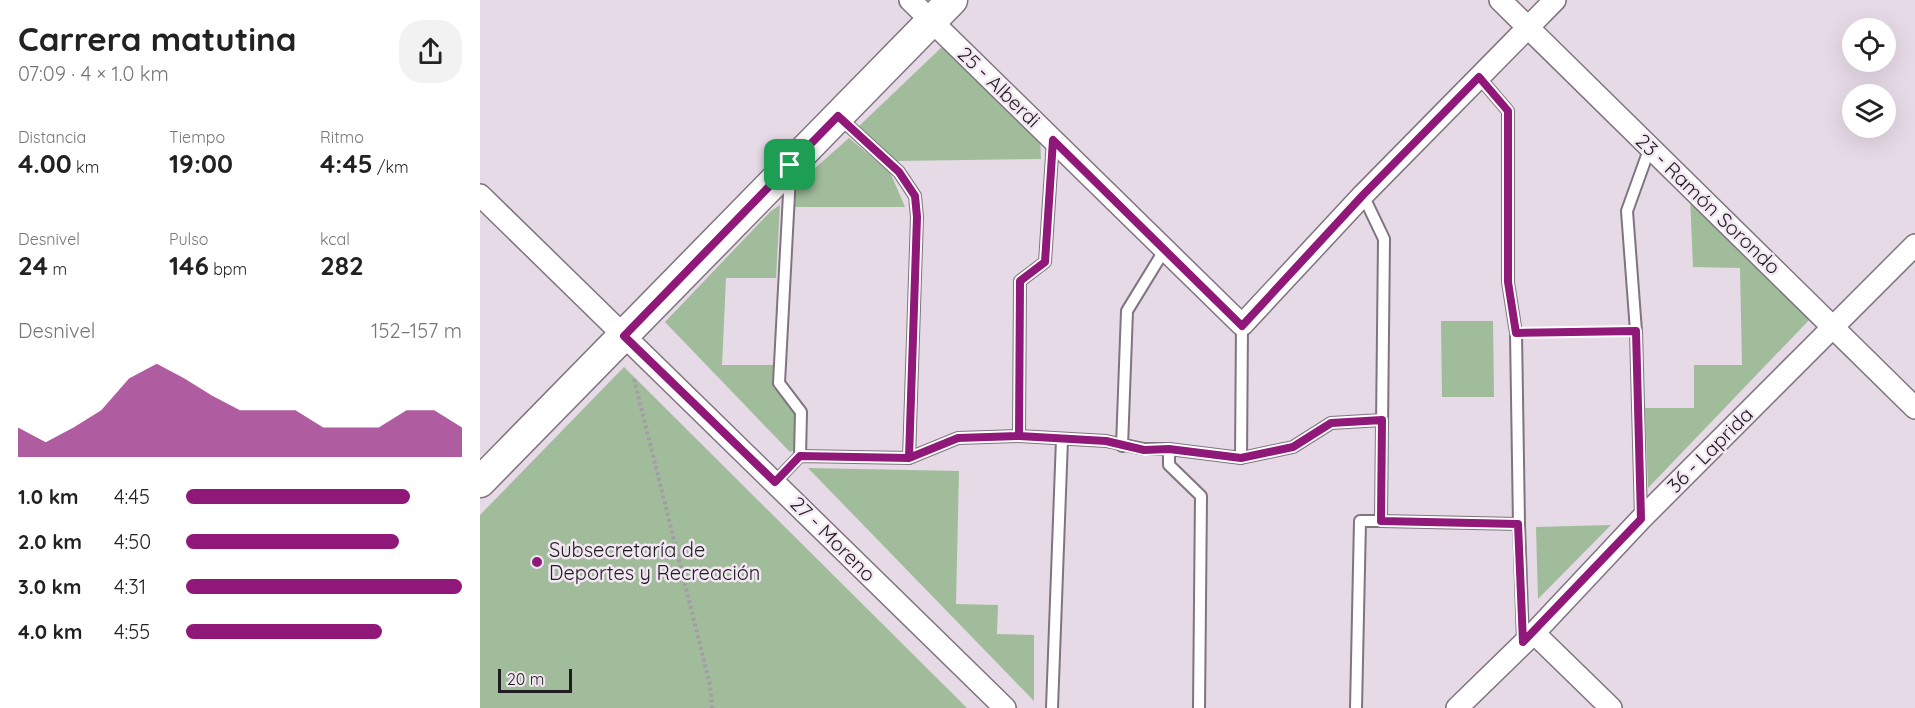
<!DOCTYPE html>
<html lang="es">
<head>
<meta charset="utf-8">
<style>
	:root { --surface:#fff; --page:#f2f2f2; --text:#222; --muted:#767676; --accent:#8f1878 }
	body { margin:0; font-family:Quicksand,sans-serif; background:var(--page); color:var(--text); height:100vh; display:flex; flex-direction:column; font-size:22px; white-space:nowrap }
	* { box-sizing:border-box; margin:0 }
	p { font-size:20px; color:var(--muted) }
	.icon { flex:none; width:33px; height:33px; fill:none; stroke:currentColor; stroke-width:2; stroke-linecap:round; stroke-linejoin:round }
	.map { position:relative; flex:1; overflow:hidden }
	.side { display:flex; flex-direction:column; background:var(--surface); width:480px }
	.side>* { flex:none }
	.buttons { position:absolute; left:1362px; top:18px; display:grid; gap:12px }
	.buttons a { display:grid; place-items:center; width:54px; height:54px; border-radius:50%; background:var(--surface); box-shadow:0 6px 24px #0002; font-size:30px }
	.scale { position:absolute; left:18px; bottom:15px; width:74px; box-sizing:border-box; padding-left:6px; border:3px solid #1f1b1f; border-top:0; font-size:16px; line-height:21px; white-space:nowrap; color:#1f1b1f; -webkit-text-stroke:4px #f3e7f3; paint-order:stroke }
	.pin { position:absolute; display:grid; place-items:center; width:51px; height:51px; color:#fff; margin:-26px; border-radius:12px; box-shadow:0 3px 9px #0006 }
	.round { display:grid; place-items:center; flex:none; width:63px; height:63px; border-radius:24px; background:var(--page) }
	.headline { display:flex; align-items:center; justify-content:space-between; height:102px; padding:0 18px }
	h1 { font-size:33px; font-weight:700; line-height:45px }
	.stats { display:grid; grid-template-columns:repeat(3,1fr); gap:9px; height:102px; padding:6px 18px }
	.stats div { display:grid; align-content:center }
	.stats b { font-size:26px; font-weight:700 }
	.stats small { font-size:16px; font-weight:400 }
	.stats p { font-size:16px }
	.chart { height:168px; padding:12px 18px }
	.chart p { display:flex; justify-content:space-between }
	.chart svg { width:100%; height:108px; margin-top:6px; fill:var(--accent); opacity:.7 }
	ul { padding:0 18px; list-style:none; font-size:20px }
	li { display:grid; grid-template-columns:96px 72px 1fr; align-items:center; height:45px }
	li i { height:15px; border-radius:8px; background:var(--accent) }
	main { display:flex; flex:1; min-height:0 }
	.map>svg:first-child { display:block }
	.green { fill:#a0bc9a }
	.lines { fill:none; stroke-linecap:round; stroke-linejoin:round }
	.lane-casing { stroke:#7f747f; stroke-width:14 }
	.street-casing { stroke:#7f747f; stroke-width:24 }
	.secondary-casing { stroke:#7f747f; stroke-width:33 }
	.path { stroke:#a59ca5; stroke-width:4; stroke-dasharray:3 3; stroke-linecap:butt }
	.lane { stroke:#fff; stroke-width:10 }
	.street { stroke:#fff; stroke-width:21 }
	.secondary { stroke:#fff; stroke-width:30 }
	.route-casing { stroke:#fff; stroke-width:12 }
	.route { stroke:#8f1878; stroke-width:8 }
	.poi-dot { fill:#8f1878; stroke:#f3e7f3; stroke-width:2 }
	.labels { text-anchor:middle; stroke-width:5; stroke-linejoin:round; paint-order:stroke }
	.street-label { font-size:20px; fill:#1f1b1f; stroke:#f3e7f3 }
	.poi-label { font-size:20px; fill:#1f1b1f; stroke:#f3e7f3; text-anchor:start }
</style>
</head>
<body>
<main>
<section class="side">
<div class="headline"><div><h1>Carrera matutina</h1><p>07:09 · 4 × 1.0 km</p></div><a class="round"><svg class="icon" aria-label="share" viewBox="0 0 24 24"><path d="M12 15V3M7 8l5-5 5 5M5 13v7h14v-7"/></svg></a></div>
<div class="stats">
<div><p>Distancia</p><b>4.00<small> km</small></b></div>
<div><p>Tiempo</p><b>19:00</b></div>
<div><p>Ritmo</p><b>4:45<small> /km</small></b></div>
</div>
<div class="stats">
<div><p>Desnivel</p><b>24<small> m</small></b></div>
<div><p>Pulso</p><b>146<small> bpm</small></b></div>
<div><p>kcal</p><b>282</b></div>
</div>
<div class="chart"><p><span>Desnivel</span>152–157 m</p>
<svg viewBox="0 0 160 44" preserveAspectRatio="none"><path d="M0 44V32L10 38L20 32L30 25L40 12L50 6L60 12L70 19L80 25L90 25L100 25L110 32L120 32L130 32L140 25L150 25L160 32V44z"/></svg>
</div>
<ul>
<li><b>1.0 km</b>4:45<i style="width:81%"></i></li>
<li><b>2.0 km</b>4:50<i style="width:77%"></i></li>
<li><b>3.0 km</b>4:31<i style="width:100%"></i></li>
<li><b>4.0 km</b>4:55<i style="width:71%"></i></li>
</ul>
</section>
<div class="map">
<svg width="1435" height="708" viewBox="0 0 1435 708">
	<rect width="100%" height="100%" fill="#e6dae6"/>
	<g class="green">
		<path d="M464,45l96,93 1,21 -146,2 -37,-34z"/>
		<path d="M369,138l41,34 15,35h-110l1,-22z"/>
		<path d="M1210,195l122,122 -164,171 -3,-80h49v-43h48l-2,-97 -47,-1z"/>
		<path d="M300,205l-4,73h-50l-4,87h52l-1,22 22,26 1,36 -6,3 -125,-130 106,-111z"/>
		<path d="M961,321h52l1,76h-52z"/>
		<path d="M144,367l343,341h-487v-193z"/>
		<path d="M328,468l151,3 -3,133 42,1 -1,29 37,1v66z"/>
		<path d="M1131,525l-73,74 -2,-72z"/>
	</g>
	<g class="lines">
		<defs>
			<g id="lane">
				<path d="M999,77l29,34v171l8,51 3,191 4,117"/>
				<path d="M360,118l59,54 16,24 2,21 -8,241"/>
				<path d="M310,175l-11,208 22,29 -1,44"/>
				<path d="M539,436l1,-155 25,-19 8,-122"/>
				<path d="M642,446l5,-135 38,-62"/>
				<path d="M689,449v16l32,31 -2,212"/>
				<path d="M761,458l1,-133"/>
				<path d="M295,482l25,-26 109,2 49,-20 61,-2 87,5 38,8h25l72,9 52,-11 38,-24 51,-3"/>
				<path d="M1161,518l-5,-187 -9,-120 23,-64"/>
				<path d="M901,521l138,3"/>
				<path d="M572,708l10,-269"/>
				<path d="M876,708l4,-187h21l3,-282 -21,-44"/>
			</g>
			<g id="street">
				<path d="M430,0l332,325 121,-130 192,-195"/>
				<path d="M1020,0l415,408"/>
				<path d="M0,195l525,513"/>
				<path d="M1054,633l77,75"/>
				<path d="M977,708l77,-75 107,-114 274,-274"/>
			</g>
			<path id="secondary" d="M0,482l472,-482"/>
		</defs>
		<use href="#lane" class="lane-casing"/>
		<use href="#street" class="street-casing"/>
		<use href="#secondary" class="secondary-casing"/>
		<g class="path">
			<path d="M1052,332l89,-1"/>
			<path d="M154,379l76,306 2,23"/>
		</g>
		<use href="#lane" class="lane"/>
		<use href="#street" class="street"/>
		<use href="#secondary" class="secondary"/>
	</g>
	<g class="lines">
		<defs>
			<path id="route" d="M310,165l-166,171 151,146 25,-26 109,2 49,-20 61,-2 87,5 38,9 25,-1 72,9 52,-11 38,-24 51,-3 -1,101 137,3 5,118 118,-123 -5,-188 -120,2 -8,-51v-171l-29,-34 -116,118 -121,131 -189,-186 -8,122 -25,19 -1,155 -61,2 -49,20 8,-241 -2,-21 -16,-24 -61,-56 -48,49"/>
		</defs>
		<use href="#route" class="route-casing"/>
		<use href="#route" class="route"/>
	</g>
	<circle class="poi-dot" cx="57" cy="562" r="6"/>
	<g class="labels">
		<g class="street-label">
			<text transform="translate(519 87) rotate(44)" y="7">25 - Alberdi</text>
			<text transform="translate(1228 204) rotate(44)" y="7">23 - Ramón Sorondo</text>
			<text transform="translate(1230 450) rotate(-45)" y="7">36 - Laprida</text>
			<text transform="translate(353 539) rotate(45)" y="7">27 - Moreno</text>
		</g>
		<g class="poi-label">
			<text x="69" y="557">Subsecretaría de<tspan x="69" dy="23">Deportes y Recreación</tspan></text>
		</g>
	</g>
</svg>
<div class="buttons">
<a><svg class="icon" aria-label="locate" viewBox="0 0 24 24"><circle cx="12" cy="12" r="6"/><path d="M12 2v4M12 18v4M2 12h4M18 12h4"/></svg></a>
<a><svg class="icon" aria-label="layers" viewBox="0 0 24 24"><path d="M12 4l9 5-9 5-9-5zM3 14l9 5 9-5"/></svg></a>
</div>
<div class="scale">20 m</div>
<div class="pin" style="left:310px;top:165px;background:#1e9e55"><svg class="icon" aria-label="arrive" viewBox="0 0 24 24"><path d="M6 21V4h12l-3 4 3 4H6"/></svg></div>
</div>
</main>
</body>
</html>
